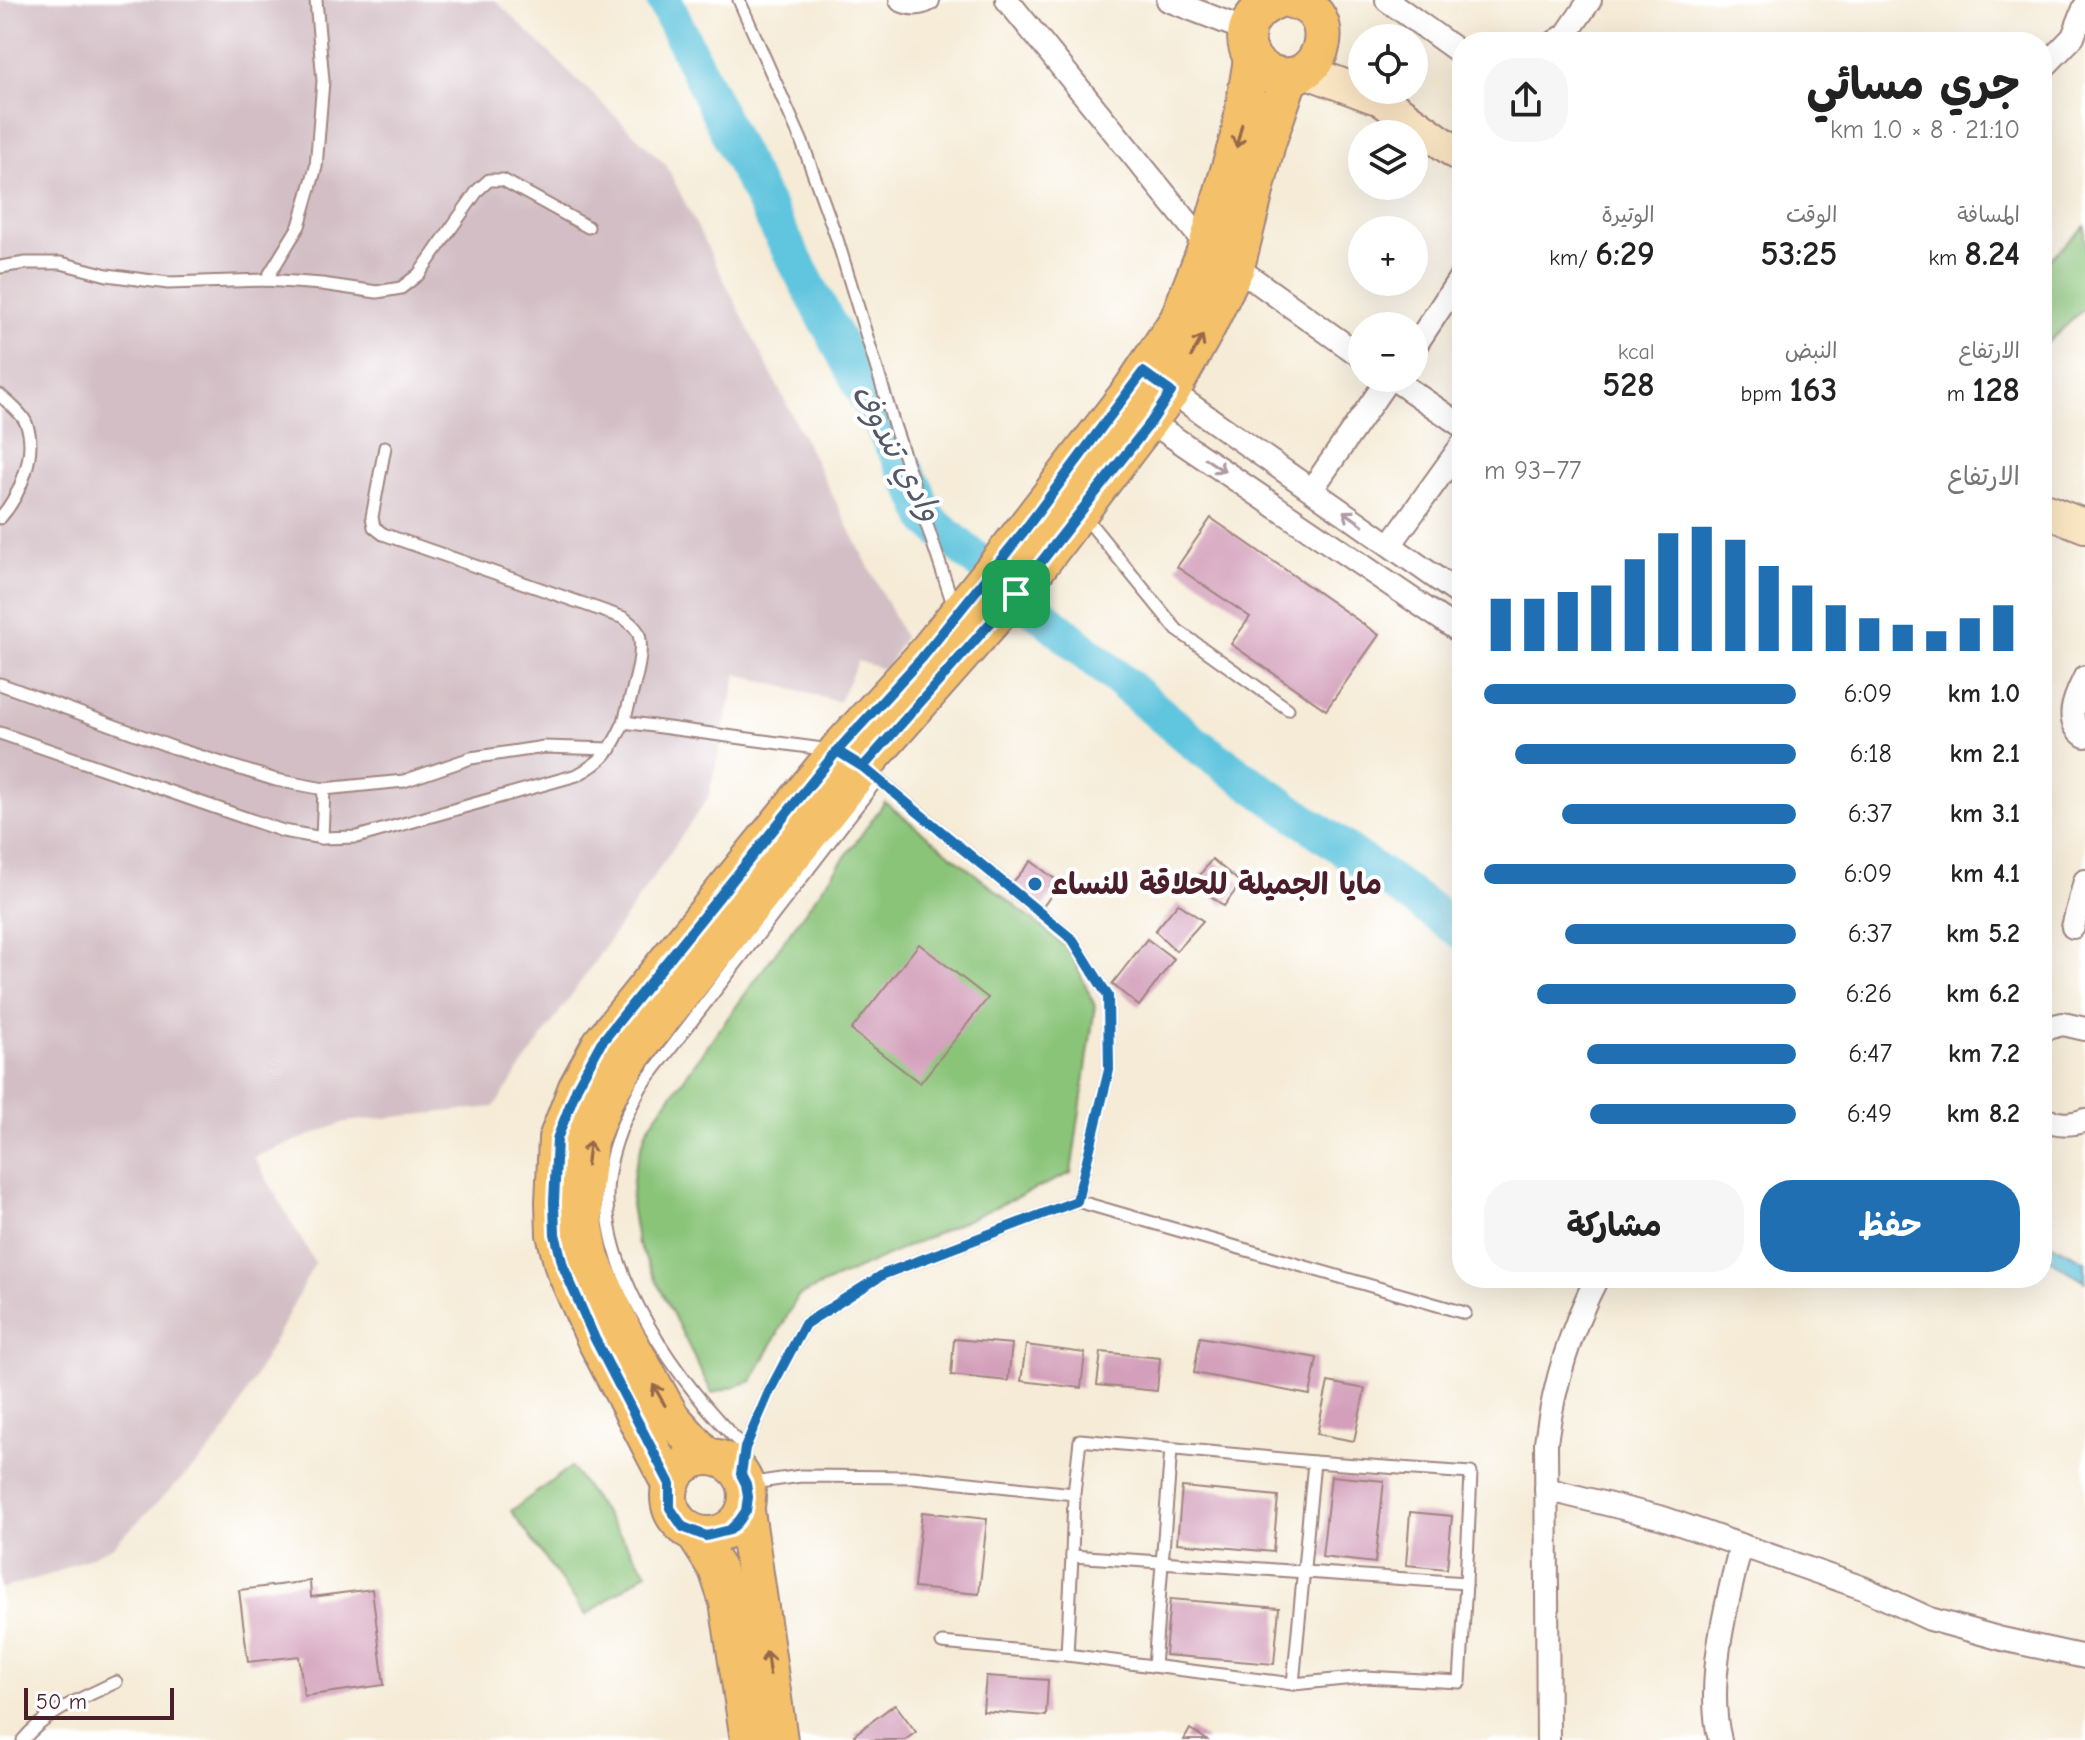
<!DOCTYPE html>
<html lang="ar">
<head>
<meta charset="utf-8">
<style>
	:root { --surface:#fff; --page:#f6f6f6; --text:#222; --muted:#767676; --accent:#1f6fb2 }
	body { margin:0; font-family:"Comic Neue","Playpen Sans Arabic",sans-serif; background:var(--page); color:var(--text); direction:rtl; height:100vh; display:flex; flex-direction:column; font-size:30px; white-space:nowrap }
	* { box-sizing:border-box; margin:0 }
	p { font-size:26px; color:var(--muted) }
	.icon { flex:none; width:44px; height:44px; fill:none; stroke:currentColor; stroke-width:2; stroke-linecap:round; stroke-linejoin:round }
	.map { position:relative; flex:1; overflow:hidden; direction:ltr }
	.details { position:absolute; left:1452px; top:32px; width:600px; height:1256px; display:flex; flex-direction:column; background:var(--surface); border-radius:32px; box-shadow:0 8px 32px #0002; direction:rtl }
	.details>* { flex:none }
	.tools { position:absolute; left:1348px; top:24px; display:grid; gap:16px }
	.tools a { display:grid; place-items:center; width:80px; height:80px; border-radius:50%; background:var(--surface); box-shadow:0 8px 32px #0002; font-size:40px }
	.scale { position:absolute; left:24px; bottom:20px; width:150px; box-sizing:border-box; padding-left:8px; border:4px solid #4a1f2b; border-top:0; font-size:22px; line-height:28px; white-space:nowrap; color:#4a1f2b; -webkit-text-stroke:6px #fff; paint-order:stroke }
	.pin { position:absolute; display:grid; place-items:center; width:68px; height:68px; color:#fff; margin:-34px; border-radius:16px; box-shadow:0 4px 12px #0006 }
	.round { display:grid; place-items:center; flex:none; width:84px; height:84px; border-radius:32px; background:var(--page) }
	.summary { display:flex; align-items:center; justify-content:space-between; height:136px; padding:0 32px }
	h1 { font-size:44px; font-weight:700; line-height:60px }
	.figures { display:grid; grid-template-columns:repeat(3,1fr); gap:12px; height:136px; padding:8px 32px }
	.figures div { display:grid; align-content:center }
	.figures b { font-size:34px; font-weight:700 }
	.figures small { font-size:22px; font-weight:400 }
	.figures p { font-size:22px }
	.chart { height:224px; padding:16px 32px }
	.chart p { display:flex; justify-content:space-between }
	.chart svg { width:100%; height:144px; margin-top:8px; stroke:var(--accent); stroke-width:6 }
	.primary-button { display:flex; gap:16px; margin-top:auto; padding:16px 32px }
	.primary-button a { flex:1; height:92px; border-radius:32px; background:var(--accent); color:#fff; font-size:32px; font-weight:700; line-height:92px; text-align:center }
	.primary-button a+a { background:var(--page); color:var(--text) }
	ul { padding:0 32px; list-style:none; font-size:26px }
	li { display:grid; grid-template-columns:128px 96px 1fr; align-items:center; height:60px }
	li i { height:20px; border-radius:10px; background:var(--accent) }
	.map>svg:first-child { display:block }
	.industrial { fill:#d2bec4 }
	.green { fill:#8ac479; stroke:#6a7252; stroke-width:2 }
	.water { fill:#60c5de; stroke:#557284; stroke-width:2 }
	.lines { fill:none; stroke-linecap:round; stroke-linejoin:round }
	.river { stroke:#60c5de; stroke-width:36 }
	.building { fill:#d39fba }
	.service-casing { stroke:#a08580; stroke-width:15 }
	.minor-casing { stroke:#a08580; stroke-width:26 }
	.secondary-casing { stroke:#a08580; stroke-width:36 }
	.primary-casing { stroke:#a08580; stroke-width:40 }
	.service { stroke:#fff; stroke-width:11 }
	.minor { stroke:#fff; stroke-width:22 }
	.secondary { stroke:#fbe6c4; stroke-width:32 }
	.primary { stroke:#f4c16b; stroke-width:36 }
	.oneway { stroke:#966848 }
	.oneway2 { stroke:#ae9aa0 }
	.route-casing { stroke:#fff; stroke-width:16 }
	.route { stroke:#1f6fb2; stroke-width:10 }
	.poi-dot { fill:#1f6fb2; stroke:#fff; stroke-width:3 }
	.labels { text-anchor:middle; stroke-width:8; stroke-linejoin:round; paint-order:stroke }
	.poi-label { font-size:30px; font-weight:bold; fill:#4a1f2b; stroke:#fff; text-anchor:start }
	.water-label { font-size:32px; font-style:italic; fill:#52596a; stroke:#fff }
</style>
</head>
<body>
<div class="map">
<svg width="2085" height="1740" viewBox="0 0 2085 1740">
	<rect width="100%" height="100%" fill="#fff"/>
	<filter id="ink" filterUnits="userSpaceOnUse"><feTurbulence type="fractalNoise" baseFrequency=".0125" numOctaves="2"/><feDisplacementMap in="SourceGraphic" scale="16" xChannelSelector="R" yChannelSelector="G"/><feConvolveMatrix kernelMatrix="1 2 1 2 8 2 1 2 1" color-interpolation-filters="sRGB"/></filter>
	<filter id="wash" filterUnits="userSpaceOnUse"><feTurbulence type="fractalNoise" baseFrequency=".006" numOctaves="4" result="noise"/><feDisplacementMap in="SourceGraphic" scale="32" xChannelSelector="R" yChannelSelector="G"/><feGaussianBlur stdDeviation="1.8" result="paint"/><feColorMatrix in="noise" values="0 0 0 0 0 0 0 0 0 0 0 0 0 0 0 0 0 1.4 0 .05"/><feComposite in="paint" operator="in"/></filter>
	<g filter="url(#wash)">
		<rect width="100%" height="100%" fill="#f5ebd6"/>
		<path class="industrial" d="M0,0h495l171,165 238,472 -18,33 -28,-9 -19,41 -102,-28 -29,124 -214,309 -149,15 -91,35 61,106 -87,165 -19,24 -97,95 -60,27 -52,15z"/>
		<g class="green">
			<path d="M2085,226v82l-41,38 -2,-80z"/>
			<path d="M885,802l184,147 26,57 -24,167 -273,123 -46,85 -40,12 -75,-151 -6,-38 3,-34 13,-41z"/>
			<path d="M571,1467l76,105 -61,43 -75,-104z"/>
		</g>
		<path class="water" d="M2042,1239l43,22v21l-43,-28z"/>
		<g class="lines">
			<path class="river" d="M664,0l72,149 179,339 14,32 268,225 265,187"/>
		</g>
		<g id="blocks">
			<g class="building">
				<path d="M1211,518l168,117 -53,75 -95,-66 19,-27 -73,-50z"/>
				<path d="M1212,859l29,24 -17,23 -30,-23z"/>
				<path d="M1031,861l29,22 -18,25 -29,-26z"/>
				<path d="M1178,903l25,18 -27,30 -21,-20z"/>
				<path d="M1147,939l27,20 -35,47 -27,-22z"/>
				<path d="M919,944l69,54 -68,85 -69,-53z"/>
				<path d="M1200,1337l117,21 -7,37 -116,-22z"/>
				<path d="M954,1339l58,5 -4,37 -57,-6z"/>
				<path d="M1026,1345l59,8 -4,35 -60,-7z"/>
				<path d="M1101,1352l59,6 -3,33 -60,-6z"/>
				<path d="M1328,1382l37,7 -11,52 -37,-7z"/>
				<path d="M1331,1476l53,5 -9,82 -53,-6z"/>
				<path d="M1182,1487l96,9 -5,56 -96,-9z"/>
				<path d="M922,1512l65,7 -8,75 -65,-6z"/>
				<path d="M1410,1512l42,4 -5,53 -41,-4z"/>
				<path d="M310,1581l1,16 61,-8 12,96 -80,11 -5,-40 -51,6 -9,-72z"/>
				<path d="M1170,1599l109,9 -5,56 -109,-9z"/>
				<path d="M986,1676l62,4 -2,36 -63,-5z"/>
				<path d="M895,1704l21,28 -11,8h-47l-4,-5z"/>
				<path d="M1190,1729l17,11h-23z"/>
			</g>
		</g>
	</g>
	<g filter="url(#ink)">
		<use href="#blocks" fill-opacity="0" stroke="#a08580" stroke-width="2"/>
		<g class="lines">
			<defs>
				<g id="service">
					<path d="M739,0l63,142 35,97 57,186 60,182"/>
					<path d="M0,267l26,-4h35l46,12 61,8 98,-3 56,4 55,8 24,-4 18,-14 59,-84 11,-10h14l85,47"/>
					<path d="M266,280l33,-54 17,-59 7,-86 -7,-81"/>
					<path d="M0,395c8,8 22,18 26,28 12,29 -6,73 -26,95"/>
					<path d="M385,447l-13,70 2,10 9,7 241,84c5,4 11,8 14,14 9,21 -9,68 -14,90"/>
					<path d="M1084,516l93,114 111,79"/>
					<path d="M0,684l180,66 96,30 48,9 80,-8 67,-23 73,-11 67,2"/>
					<path d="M0,733l283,98 39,7 35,-1 220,-62c28,-15 34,-25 47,-53l206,28"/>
					<path d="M322,838l2,-49"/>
					<path d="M1077,1201l388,112"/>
					<path d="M745,1448c-64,-61 -148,-177 -137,-269 4,-34 17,-62 33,-92l237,-308"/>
					<path d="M741,1474l4,-26 24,-56 36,-68 79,-50 193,-73 32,-131 -1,-74 -35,-56 -207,-171"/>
					<path d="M746,1484l55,-8 112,1 161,17 6,-54 234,22 157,11 -5,110 -394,-27 2,-62"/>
					<path d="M942,1643l125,12 5,-99"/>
					<path d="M1067,1655l226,29 21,-222"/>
					<path d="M1154,1666l17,-217"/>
					<path d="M1293,1684l72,-7 95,5 6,-99"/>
					<path d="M23,1740c24,-29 60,-42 93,-58"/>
				</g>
				<g id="minor">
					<path d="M901,0c9,4 18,5 27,0"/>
					<path d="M1007,0l200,246 155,111"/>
					<path d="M1168,0l78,30"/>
					<path d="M1387,0l75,54"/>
					<path d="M1555,42l11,-7 24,-35"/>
					<path d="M2042,69l31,-32 12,-31"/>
					<path d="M1417,343l45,-68"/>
					<path d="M1392,378l70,48"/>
					<path d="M1162,385l300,211"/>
					<path d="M1151,422l311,211"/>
					<path d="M1312,489l77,-111"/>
					<path d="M1390,545l72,-100"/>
					<path d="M2085,677c-9,19 -23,44 0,59"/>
					<path d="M2073,927l12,-46"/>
					<path d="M2042,1029l21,-5 22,5"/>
					<path d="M2042,1119c15,5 28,7 43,1"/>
					<path d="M1546,1489l117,29 200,70 67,31 72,20 83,18"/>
					<path d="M1548,1740l-2,-298c8,-58 24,-112 51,-164"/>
					<path d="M1720,1740c-15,-57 7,-139 21,-195"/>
				</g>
				<g id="secondary">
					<path d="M1305,71l69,26"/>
					<path d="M1368,90l94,67"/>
					<path d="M2042,509l43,17"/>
				</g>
				<g id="primary">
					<path d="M1277,0c-24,9 -40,32 -25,58 4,7 11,12 18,15 51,21 77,-62 21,-73"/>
					<circle cx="708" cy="1496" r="39"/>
					<path d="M707,1457l-36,-40 -48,-86 -32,-72 -6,-31 -2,-31 6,-56 16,-42 26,-42 232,-290 165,-187 143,-188 35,-63 30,-62 31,-124 23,-67"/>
					<path d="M670,1484l-75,-145 -32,-73 -8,-32 -1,-32 3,-63 20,-52 24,-44 236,-292 84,-92 70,-87 140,-182 47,-70 29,-74 33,-113 12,-74"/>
					<path d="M746,1511l33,229"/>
					<path d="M694,1533l23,36 11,33 21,138"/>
				</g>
			</defs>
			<use href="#service" class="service-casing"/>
			<use href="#minor" class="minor-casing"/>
			<use href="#secondary" class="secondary-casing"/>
			<use href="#primary" class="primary-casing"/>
			<use href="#service" class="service"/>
			<use href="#minor" class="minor"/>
			<use href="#secondary" class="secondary"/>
			<use href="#primary" class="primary"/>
		</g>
		<defs><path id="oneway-shaft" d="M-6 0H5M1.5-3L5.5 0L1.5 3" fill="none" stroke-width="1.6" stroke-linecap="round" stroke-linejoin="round" transform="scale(2)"/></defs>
		<g class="oneway">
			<use href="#oneway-shaft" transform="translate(1239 136) rotate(104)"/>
			<use href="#oneway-shaft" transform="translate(1197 346) rotate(-61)"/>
			<use href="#oneway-shaft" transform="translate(588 1153) rotate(-83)"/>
			<use href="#oneway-shaft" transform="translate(659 1395) rotate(-120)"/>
			<use href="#oneway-shaft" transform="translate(768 1663) rotate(-98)"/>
		</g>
		<g class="oneway2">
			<use href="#oneway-shaft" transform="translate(1215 465) rotate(34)"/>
			<use href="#oneway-shaft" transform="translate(1353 518) rotate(-144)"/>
		</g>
	</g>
	<g class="lines" filter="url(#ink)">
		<defs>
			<path id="route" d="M1016,594l-153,173 -26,-16 -236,292 -24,44 -20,52 -3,63 1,32 8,32 32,73 75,145v24l13,19 23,9 24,-6 9,-9 7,-10 2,-14 -2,-13 -5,-10 4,-26 24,-56 36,-68 79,-50 193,-73 32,-131 -1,-74 -35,-56 -210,-173 -26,-16 84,-92 103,-128 119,-159 28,20 -20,30 -135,172"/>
		</defs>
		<use href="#route" class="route-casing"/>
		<use href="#route" class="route"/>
	</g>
	<circle class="poi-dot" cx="1035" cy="884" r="8"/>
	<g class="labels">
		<g class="poi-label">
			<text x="1051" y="894">مايا الجميلة للحلاقة للنساء</text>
		</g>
		<g class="water-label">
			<text transform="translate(897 452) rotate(61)" y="11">وادي تندوف</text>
		</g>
	</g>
</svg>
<div class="tools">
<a><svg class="icon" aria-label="locate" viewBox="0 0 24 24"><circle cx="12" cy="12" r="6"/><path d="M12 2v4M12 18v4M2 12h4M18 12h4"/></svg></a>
<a><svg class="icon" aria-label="layers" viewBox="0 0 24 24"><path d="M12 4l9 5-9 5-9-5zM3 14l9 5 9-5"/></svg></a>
<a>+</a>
<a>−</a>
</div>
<div class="scale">50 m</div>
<div class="pin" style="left:1016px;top:594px;background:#1e9e55"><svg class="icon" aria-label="arrive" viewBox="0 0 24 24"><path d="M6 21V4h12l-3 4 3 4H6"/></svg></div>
<section class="details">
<div class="summary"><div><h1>جري مسائي</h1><p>21:10 · 8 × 1.0 km</p></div><a class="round"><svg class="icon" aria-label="share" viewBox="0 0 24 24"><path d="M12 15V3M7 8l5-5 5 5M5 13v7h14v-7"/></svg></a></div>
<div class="figures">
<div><p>المسافة</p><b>8.24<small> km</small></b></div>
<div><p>الوقت</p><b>53:25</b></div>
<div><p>الوتيرة</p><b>6:29<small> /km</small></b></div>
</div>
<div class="figures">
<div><p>الارتفاع</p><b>128<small> m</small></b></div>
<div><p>النبض</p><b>163<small> bpm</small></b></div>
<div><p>kcal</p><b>528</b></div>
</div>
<div class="chart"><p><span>الارتفاع</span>77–93 m</p>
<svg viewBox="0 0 160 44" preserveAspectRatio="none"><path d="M5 44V28M15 44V28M25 44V26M35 44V24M45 44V16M55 44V8M65 44V6M75 44V10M85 44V18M95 44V24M105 44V30M115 44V34M125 44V36M135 44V38M145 44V34M155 44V30"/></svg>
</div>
<ul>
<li><b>1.0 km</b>6:09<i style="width:100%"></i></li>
<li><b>2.1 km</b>6:18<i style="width:90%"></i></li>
<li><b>3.1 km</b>6:37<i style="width:75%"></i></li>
<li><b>4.1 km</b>6:09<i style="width:100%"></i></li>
<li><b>5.2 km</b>6:37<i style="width:74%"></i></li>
<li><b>6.2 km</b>6:26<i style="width:83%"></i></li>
<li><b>7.2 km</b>6:47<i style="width:67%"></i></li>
<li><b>8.2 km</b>6:49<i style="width:66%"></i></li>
</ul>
<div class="primary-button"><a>حفظ</a><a>مشاركة</a></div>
</section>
</div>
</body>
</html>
